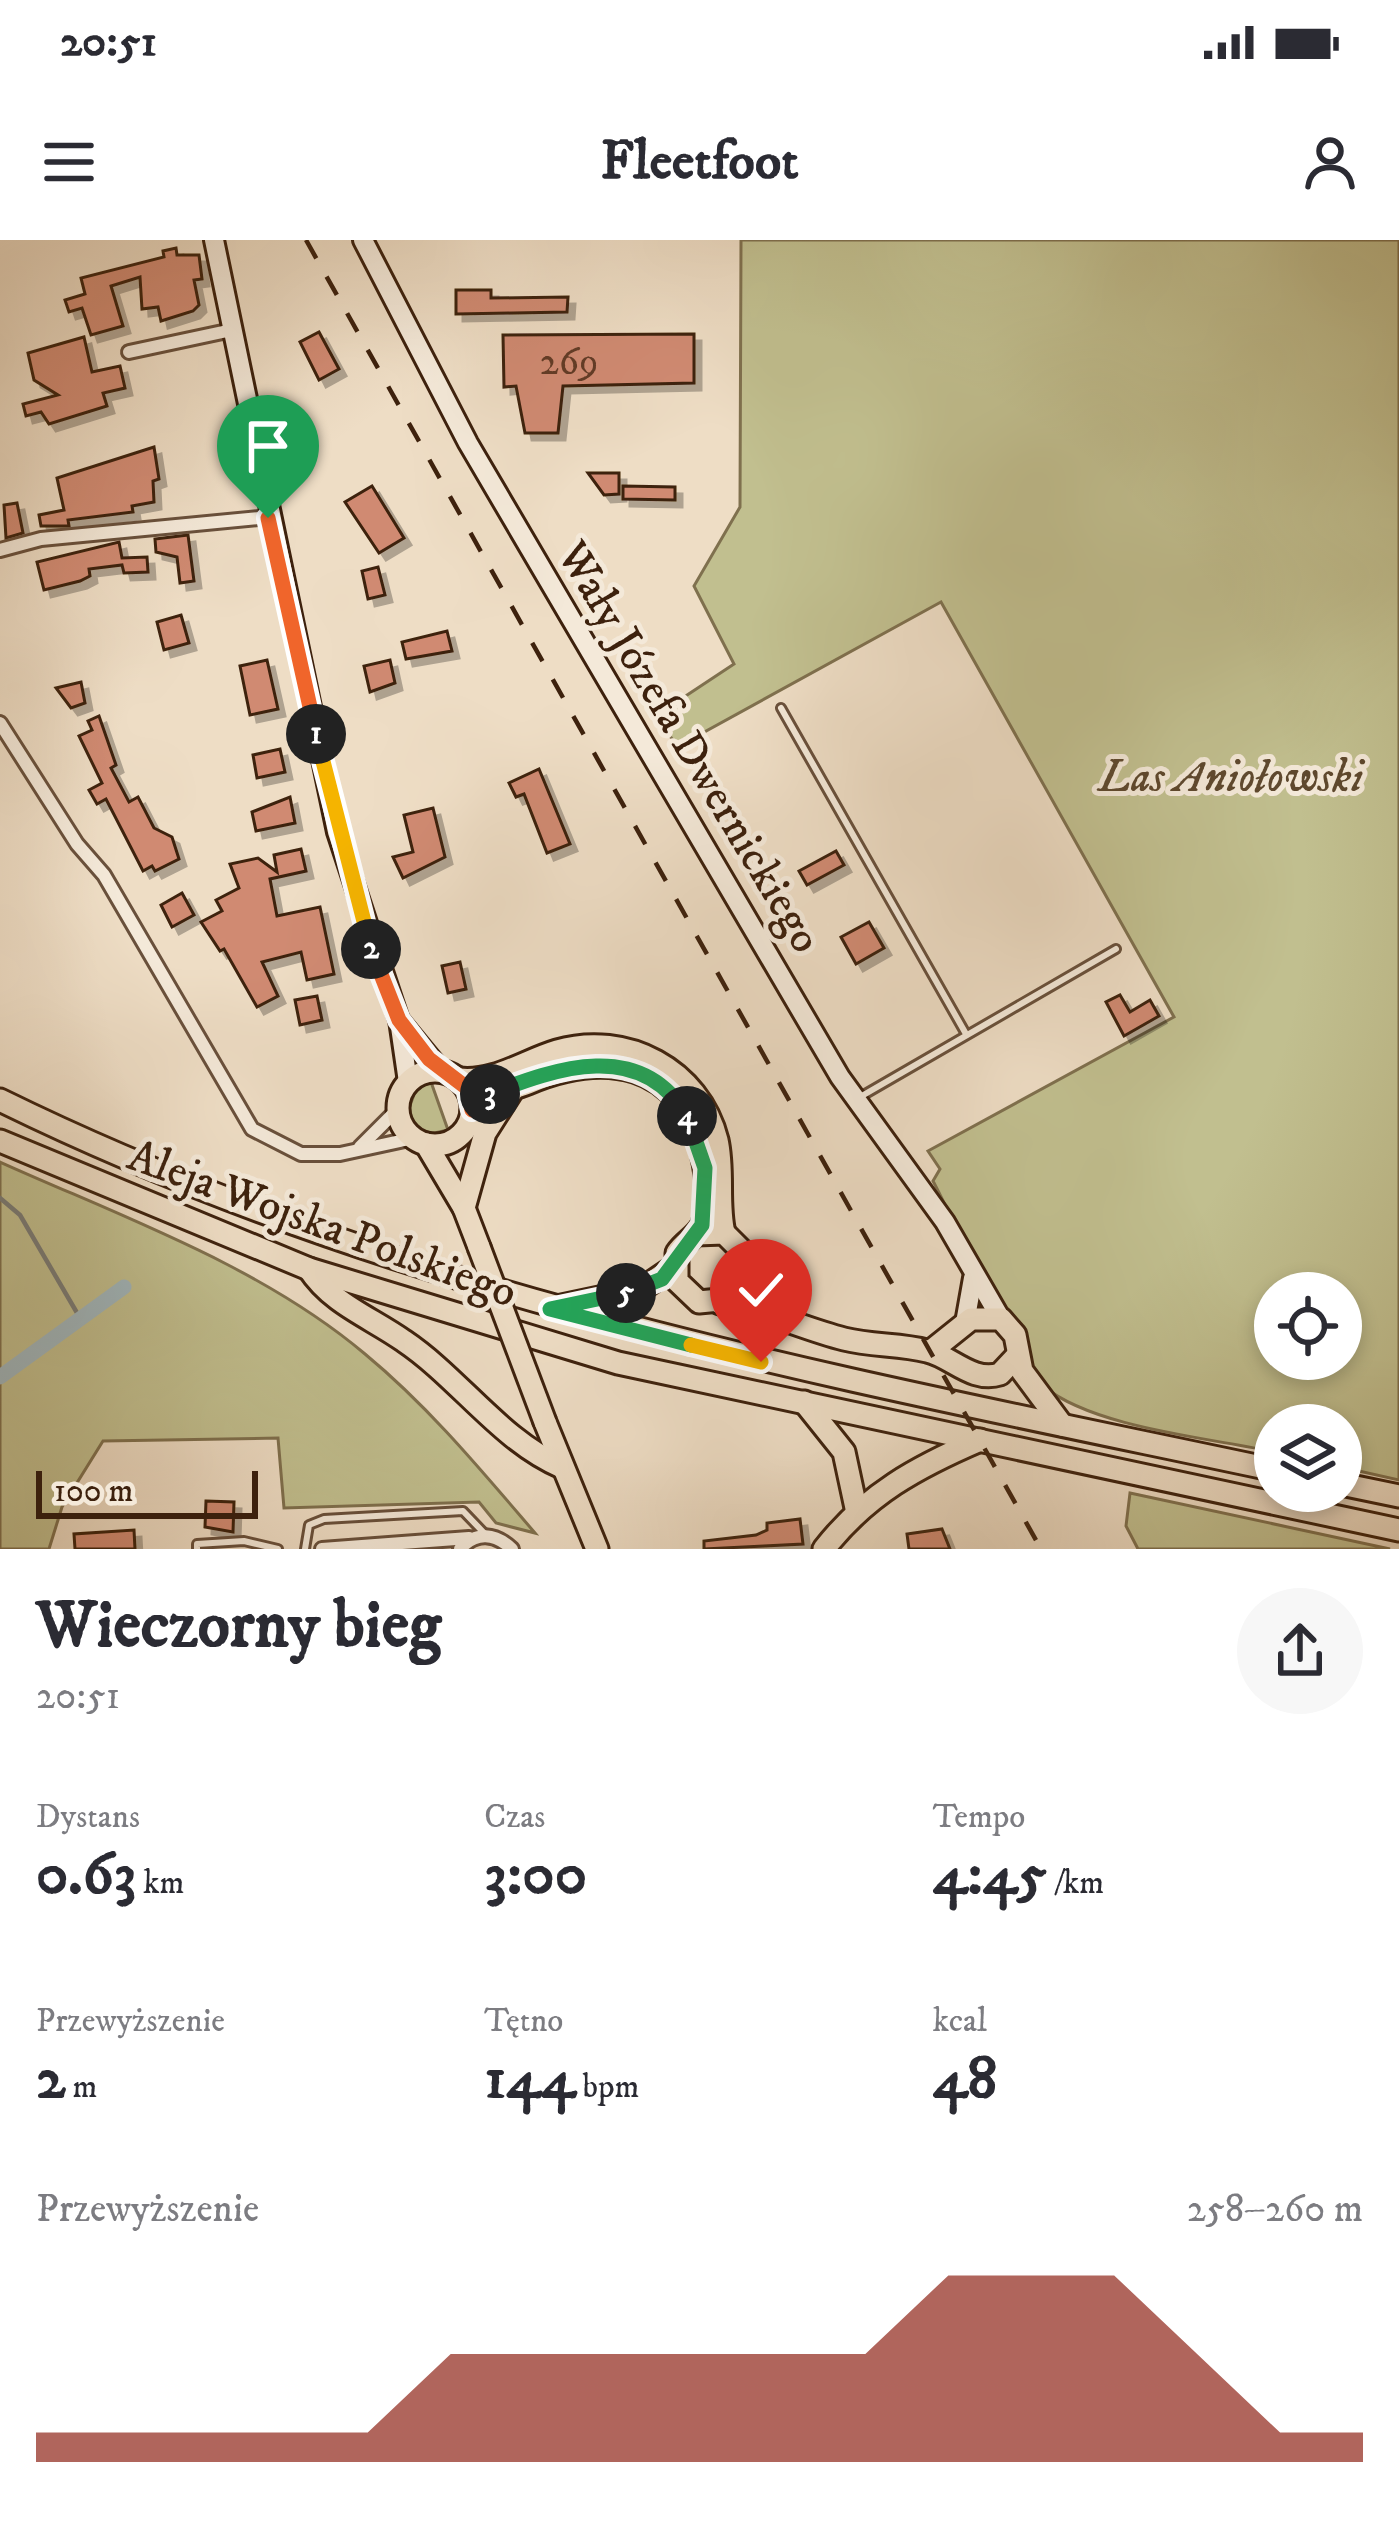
<!DOCTYPE html>
<html lang="pl">
<head>
<meta charset="utf-8">
<style>
	:root { --surface:#fff; --page:#f7f7f7; --text:#2b2b33; --muted:#7c7c81; --accent:#8f2418 }
	body { margin:0; font-family:"IM FELL DW Pica",serif; background:var(--page); color:var(--text); height:100vh; display:flex; flex-direction:column; font-size:45px; white-space:nowrap }
	* { box-sizing:border-box; margin:0 }
	p { font-size:39px; color:var(--muted) }
	.icon { flex:none; width:66px; height:66px; fill:none; stroke:currentColor; stroke-width:2; stroke-linecap:round; stroke-linejoin:round }
	.map { position:relative; height:1309px; overflow:hidden }
	.panel { display:flex; flex-direction:column; background:var(--surface); flex:1 }
	.panel>* { flex:none }
	.buttons { position:absolute; left:1254px; top:1032px; display:grid; gap:24px }
	.buttons a { display:grid; place-items:center; width:108px; height:108px; border-radius:50%; background:var(--surface); box-shadow:0 6px 18px #0003; font-size:60px }
	.scale { position:absolute; left:36px; bottom:30px; width:222px; box-sizing:border-box; padding-left:12px; border:6px solid #3d210d; border-top:0; font-size:33px; line-height:42px; white-space:nowrap; color:#3d210d; -webkit-text-stroke:9px #f4e9d9; paint-order:stroke }
	.pin { position:absolute; display:grid; place-items:center; width:102px; height:102px; color:#fff; margin:-123px -51px; border-radius:50% 50% 50% 0; rotate:-45deg; box-shadow:0 0 12px #0007 }
	.pin .icon { rotate:45deg }
	.km { position:absolute; width:60px; height:60px; margin:-30px; border-radius:50%; background:#222; color:#fff; font-size:33px; line-height:60px; text-align:center }
	.round { display:grid; place-items:center; flex:none; width:126px; height:126px; border-radius:63px; background:var(--page) }
	.head { display:flex; align-items:center; justify-content:space-between; height:204px; padding:0 36px }
	h1 { font-size:66px; font-weight:800; line-height:90px }
	.metrics { display:grid; grid-template-columns:repeat(3,1fr); gap:18px; height:204px; padding:12px 36px }
	.metrics div { display:grid; align-content:center }
	.metrics b { font-size:60px; font-weight:800 }
	.metrics small { font-size:33px; font-weight:400 }
	.metrics p { font-size:33px }
	.chart { height:336px; padding:24px 36px }
	.chart p { display:flex; justify-content:space-between }
	.chart svg { width:100%; height:216px; margin-top:12px; fill:var(--accent); opacity:.7 }
	.status { display:flex; justify-content:space-between; align-items:center; height:84px; padding:0 60px; background:var(--surface); direction:ltr }
	.status svg { height:33px; fill:currentColor }
	header { display:flex; justify-content:space-between; align-items:center; height:156px; padding:0 36px; background:var(--surface); font-size:54px; font-weight:800 }
	.map>svg:first-child { display:block }
	.green { fill:#c1bf8f; stroke:#7f704e; stroke-width:3; fill-rule:evenodd }
	.lines { fill:none; stroke-linecap:round; stroke-linejoin:round }
	.stream { stroke:#787c78; stroke-width:4.5 }
	.canal { stroke:#a0b8c0; stroke-width:15 }
	.building { fill:#d08a72; stroke:#3d210d; stroke-width:3; filter:url(#shadow) }
	.lane-casing { stroke:#69503b; stroke-width:12 }
	.street-casing { stroke:#69503b; stroke-width:18 }
	.secondary-casing { stroke:#3d210d; stroke-width:24 }
	.primary-casing { stroke:#3d210d; stroke-width:27 }
	.lane { stroke:#f4e9d9; stroke-width:6 }
	.street { stroke:#f4e9d9; stroke-width:12 }
	.secondary { stroke:#f4e9d9; stroke-width:18 }
	.primary { stroke:#eeddc5; stroke-width:21 }
	.rail { stroke:#3d210d; stroke-width:4.5; stroke-dasharray:21 21; stroke-linecap:butt }
	.primary-bridge-casing { stroke:#3d210d; stroke-width:27; stroke-linecap:butt }
	.primary-bridge { stroke:#eeddc5; stroke-width:21 }
	.split-1-casing { stroke:#fff; stroke-width:24 }
	.split-2-casing { stroke:#fff; stroke-width:24 }
	.split-3-casing { stroke:#fff; stroke-width:24 }
	.split-4-casing { stroke:#fff; stroke-width:24 }
	.split-5-casing { stroke:#fff; stroke-width:24 }
	.split-6-casing { stroke:#fff; stroke-width:24 }
	.split-7-casing { stroke:#fff; stroke-width:24 }
	.split-1 { stroke:#f0652b; stroke-width:15 }
	.split-2 { stroke:#f5b400; stroke-width:15 }
	.split-3 { stroke:#f0652b; stroke-width:15 }
	.split-4 { stroke:#22a559; stroke-width:15 }
	.split-5 { stroke:#22a559; stroke-width:15 }
	.split-6 { stroke:#22a559; stroke-width:15 }
	.split-7 { stroke:#f5b400; stroke-width:15 }
	.labels { text-anchor:middle; stroke-width:10; stroke-linejoin:round; paint-order:stroke }
	.number-label { font-size:39px; fill:#623b26 }
	.street-label { font-size:45px; fill:#3d210d; stroke:#f4e9d9 }
	.park-label { font-size:45px; font-style:italic; fill:#5e482e; stroke:#f4e9d9 }
</style>
</head>
<body>
<div class="status"><b>20:51</b><svg viewBox="0 0 49 12"><path d="M0 12V9h3v3zM5 12V6h3v6zM10 12V3h3v9zM15 12V0h3v12zM26 1h20v11H26zM47 4h2v5h-2z"/></svg></div>
<header><svg class="icon" aria-label="menu" viewBox="0 0 24 24"><path d="M4 6h16M4 12h16M4 18h16"/></svg>Fleetfoot<svg class="icon" aria-label="person" viewBox="0 0 24 24"><circle cx="12" cy="8" r="4"/><path d="M4 21q1-7 8-7t8 7"/></svg></header>
<div class="map">
<svg width="1399" height="1309" viewBox="0 0 1399 1309">
	<defs>
		<filter id="shadow"><feDropShadow dx="7" dy="7" stdDeviation="0" flood-color="#0004"/></filter>
	</defs>
	<rect width="100%" height="100%" fill="#eeddc5"/>
	<filter id="stains"><feTurbulence type="fractalNoise" baseFrequency=".00167" numOctaves="4"/><feColorMatrix values="0 0 0 0 .2 0 0 0 0 .09 0 0 0 0 .02 0 0 0 .5 -.17"/></filter>
	<radialGradient id="worn" r=".72"><stop offset=".6" stop-color="#630" stop-opacity="0"/><stop offset="1" stop-color="#630" stop-opacity=".3"/></radialGradient>
	<g class="green">
		<path d="M741,0h658v1240l-58,-13v-42h-66v27c-65,-14 -181,-24 -232,-66 -24,-20 -90,-168 -110,-205l7,-12 -12,-18 246,-134 -233,-415 -264,145 -20,-32 77,-51 -40,-78 46,-79zM1275,1053h66v66h-66z"/>
		<path d="M431,842l17,48 -18,4 -14,-6 -8,-17 8,-22z"/>
		<path d="M0,922c122,55 261,104 365,192 64,53 116,116 170,179l-39,-10 -17,-21 -195,6 -6,-70 -175,3 -41,66 -13,42h-49z"/>
		<path d="M1130,1253l260,56h-252l-12,-23z"/>
	</g>
	<g class="lines">
		<path class="stream" d="M0,958l20,17 60,103"/>
		<path class="canal" d="M0,1137l124,-90"/>
	</g>
	<g class="building">
		<path d="M176,8l1,7h22l3,24 -8,1 5,25 -6,6 -32,10 -3,-14 -16,2 -2,-32 -29,9 12,40 -32,9 -9,-27 -13,4 -4,-12 20,-6 -4,-16 83,-21 -1,-6z"/>
		<path d="M456,50h35v8l77,-1 -1,15 -111,2z"/>
		<path d="M319,92l20,37 -20,11 -19,-38z"/>
		<path d="M694,94v49l-131,3 -5,47h-33l-9,-47 -12,1 -1,-52z"/>
		<path d="M84,97l8,35 28,-6 5,22 -22,5 4,13 -58,18 -8,-12 -15,4 -3,-12 35,-9 -24,-15 -6,-27z"/>
		<path d="M154,207l5,32 -6,2 1,21 -22,4 1,6 -65,8 1,6h-28l-2,-11 25,-5 -7,-32z"/>
		<path d="M588,233h31v21l-15,1z"/>
		<path d="M372,246l32,52 -25,15 -34,-51z"/>
		<path d="M623,246l52,1v13l-52,-1z"/>
		<path d="M17,263l6,30 -17,5 -2,-33z"/>
		<path d="M188,295l6,46 -14,2 -3,-26 -21,-5 -1,-13z"/>
		<path d="M119,302l3,16 25,-1 1,15 -24,1 -2,-8 -33,4 1,7 -10,5 -36,9 -7,-28z"/>
		<path d="M378,327l7,28 -17,4 -6,-28z"/>
		<path d="M181,375l8,28 -25,7 -7,-28z"/>
		<path d="M447,391l5,20 -46,8 -4,-17z"/>
		<path d="M267,420l11,49 -28,6 -10,-49z"/>
		<path d="M390,420l5,23 -25,9 -6,-26z"/>
		<path d="M81,442l4,21 -14,5 -15,-20z"/>
		<path d="M99,476l17,49 -5,3 18,34 9,-5 16,31 18,9 7,22 -24,12 -3,-5 -9,5 -37,-72 -9,5 -8,-14 13,-7 -23,-47 13,-6 -4,-9z"/>
		<path d="M280,509l5,23 -28,6 -4,-23z"/>
		<path d="M539,529l31,75 -23,9 -23,-59 -8,3 -7,-14z"/>
		<path d="M290,557l5,26 -39,8 -4,-19z"/>
		<path d="M433,568l12,49 -42,21 -10,-21 20,-5 -9,-37z"/>
		<path d="M301,609l5,22 -36,8 7,37 43,-9 14,67 -27,6 -6,-28 -39,10 16,34 -21,11 -33,-58 -4,2 -19,-29 21,-11 -6,-11 23,-12 -9,-24 28,-6 19,14 -3,-17z"/>
		<path d="M836,611l8,14 -37,20 -8,-14z"/>
		<path d="M182,653l12,22 -22,12 -11,-22z"/>
		<path d="M869,682l15,26 -28,16 -15,-27z"/>
		<path d="M460,722l6,27 -18,4 -6,-27z"/>
		<path d="M1120,755l10,17 20,-12 9,16 -35,20 -18,-34z"/>
		<path d="M317,756l5,24 -22,5 -5,-25z"/>
		<path d="M206,1261l28,1 -1,30 -28,-5z"/>
		<path d="M800,1279l3,25 -99,5v-8l52,-6 11,-5v-7z"/>
		<path d="M942,1289l8,20h-41l-2,-15z"/>
		<path d="M134,1290l1,19h-60l-1,-15z"/>
	</g>
	<g class="lines">
		<defs>
			<g id="lane">
				<path d="M781,468l185,326"/>
				<path d="M860,857l256,-148"/>
				<path d="M197,1309v-5l47,-3 34,8"/>
				<path d="M305,1309l4,-24 15,-6 139,-8 22,23"/>
			</g>
			<g id="street">
				<path d="M129,112l103,-22"/>
				<path d="M0,310l41,-11 228,-22"/>
				<path d="M0,483l77,121 27,31 148,254 49,25h39l74,-16"/>
				<path d="M360,907l38,-38"/>
				<path d="M322,1309l147,-11"/>
				<path d="M460,1309c16,-18 35,-16 52,0"/>
			</g>
			<g id="secondary">
				<path d="M214,0l123,592 62,188 9,62"/>
				<path d="M363,0l105,203 372,634 105,145 56,97"/>
				<path d="M399,780l42,51"/>
				<path d="M965,1083l8,-45"/>
			</g>
			<g id="primary">
				<circle cx="435" cy="868" r="37"/>
				<path d="M459,839c35,4 65,-18 98,-28 69,-20 142,18 160,89 7,31 0,63 7,93"/>
				<path d="M0,860c407,200 836,277 1275,370"/>
				<path d="M472,870c17,-20 34,-18 56,-27 76,-32 152,-22 174,70 5,22 9,52 0,73 -6,11 -18,16 -25,27v28l22,21 31,-3 17,-23 -1,-21 -22,-22 -28,1"/>
				<path d="M0,901l309,128 309,94 781,167"/>
				<path d="M426,904l38,64 15,39"/>
				<path d="M464,968l21,-75 28,-44"/>
				<path d="M309,1029c23,35 61,48 95,72 55,37 97,100 158,126"/>
				<path d="M720,1063c44,6 81,25 124,36 28,7 56,5 83,12 24,5 45,32 73,23l16,-17"/>
				<path d="M557,1067l85,-18 32,-22"/>
				<path d="M931,1111l40,-32h30l14,16 7,36 40,54"/>
				<path d="M804,1162l40,50 12,56"/>
				<path d="M545,1182l52,127"/>
				<path d="M1341,1244l58,12"/>
				<path d="M824,1309c43,-55 93,-82 156,-109"/>
			</g>
		</defs>
		<use href="#lane" class="lane-casing"/>
		<use href="#street" class="street-casing"/>
		<use href="#secondary" class="secondary-casing"/>
		<use href="#primary" class="primary-casing"/>
		<use href="#lane" class="lane"/>
		<use href="#street" class="street"/>
		<use href="#secondary" class="secondary"/>
		<use href="#primary" class="primary"/>
		<path class="rail" d="M306,0l735,1309"/>
		<defs>
			<path id="primary-bridge" d="M479,1007l66,175"/>
		</defs>
		<use href="#primary-bridge" class="primary-bridge-casing"/>
		<use href="#primary-bridge" class="primary-bridge"/>
	</g>
	<g class="lines">
		<defs>
			<path id="split-1" d="M268,278l48,216"/>
			<path id="split-2" d="M316,494l55,215"/>
			<path id="split-3" d="M371,709l28,71 30,39 38,29 5,22 18,-16"/>
			<path id="split-4" d="M490,854c66,-26 151,-56 197,22"/>
			<path id="split-5" d="M626,1053l36,-14 40,-54 3,-57 -18,-52"/>
			<path id="split-6" d="M626,1053l-76,16 141,36"/>
			<path id="split-7" d="M691,1105l70,17"/>
		</defs>
		<use href="#split-1" class="split-1-casing"/>
		<use href="#split-2" class="split-2-casing"/>
		<use href="#split-3" class="split-3-casing"/>
		<use href="#split-4" class="split-4-casing"/>
		<use href="#split-5" class="split-5-casing"/>
		<use href="#split-6" class="split-6-casing"/>
		<use href="#split-7" class="split-7-casing"/>
		<use href="#split-1" class="split-1"/>
		<use href="#split-2" class="split-2"/>
		<use href="#split-3" class="split-3"/>
		<use href="#split-4" class="split-4"/>
		<use href="#split-5" class="split-5"/>
		<use href="#split-6" class="split-6"/>
		<use href="#split-7" class="split-7"/>
	</g>
	<g class="labels">
		<g class="number-label">
			<text x="569" y="134">269</text>
		</g>
		<g class="street-label">
			<text transform="translate(691 506) rotate(59)" y="16">Wały Józefa Dwernickiego</text>
			<text transform="translate(323 982) rotate(20)" y="16">Aleja Wojska Polskiego</text>
		</g>
		<g class="park-label">
			<text x="1231" y="551">Las Aniołowski</text>
		</g>
	</g>
	<rect width="100%" height="100%" filter="url(#stains)"/>
	<rect width="100%" height="100%" fill="url(#worn)"/>
</svg>
<div class="buttons">
<a><svg class="icon" aria-label="locate" viewBox="0 0 24 24"><circle cx="12" cy="12" r="6"/><path d="M12 2v4M12 18v4M2 12h4M18 12h4"/></svg></a>
<a><svg class="icon" aria-label="layers" viewBox="0 0 24 24"><path d="M12 4l9 5-9 5-9-5zM3 14l9 5 9-5"/></svg></a>
</div>
<div class="scale">100 m</div>
<div class="pin" style="left:268px;top:278px;background:#1e9e55"><svg class="icon" aria-label="arrive" viewBox="0 0 24 24"><path d="M6 21V4h12l-3 4 3 4H6"/></svg></div>
<div class="pin" style="left:761px;top:1122px;background:#d93025"><svg class="icon" aria-label="check" viewBox="0 0 24 24"><path d="M5 12l5 5 9-10"/></svg></div>
<b class="km" style="left:316px;top:494px">1</b>
<b class="km" style="left:371px;top:709px">2</b>
<b class="km" style="left:490px;top:854px">3</b>
<b class="km" style="left:687px;top:876px">4</b>
<b class="km" style="left:626px;top:1053px">5</b>
</div>
<section class="panel">
<div class="head"><div><h1>Wieczorny bieg</h1><p>20:51</p></div><a class="round"><svg class="icon" aria-label="share" viewBox="0 0 24 24"><path d="M12 15V3M7 8l5-5 5 5M5 13v7h14v-7"/></svg></a></div>
<div class="metrics">
<div><p>Dystans</p><b>0.63<small> km</small></b></div>
<div><p>Czas</p><b>3:00</b></div>
<div><p>Tempo</p><b>4:45<small> /km</small></b></div>
</div>
<div class="metrics">
<div><p>Przewyższenie</p><b>2<small> m</small></b></div>
<div><p>Tętno</p><b>144<small> bpm</small></b></div>
<div><p>kcal</p><b>48</b></div>
</div>
<div class="chart"><p><span>Przewyższenie</span>258–260 m</p>
<svg viewBox="0 0 160 44" preserveAspectRatio="none"><path d="M0 44V38L10 38L20 38L30 38L40 38L50 22L60 22L70 22L80 22L90 22L100 22L110 6L120 6L130 6L140 22L150 38L160 38V44z"/></svg>
</div>
</section>
</body>
</html>
